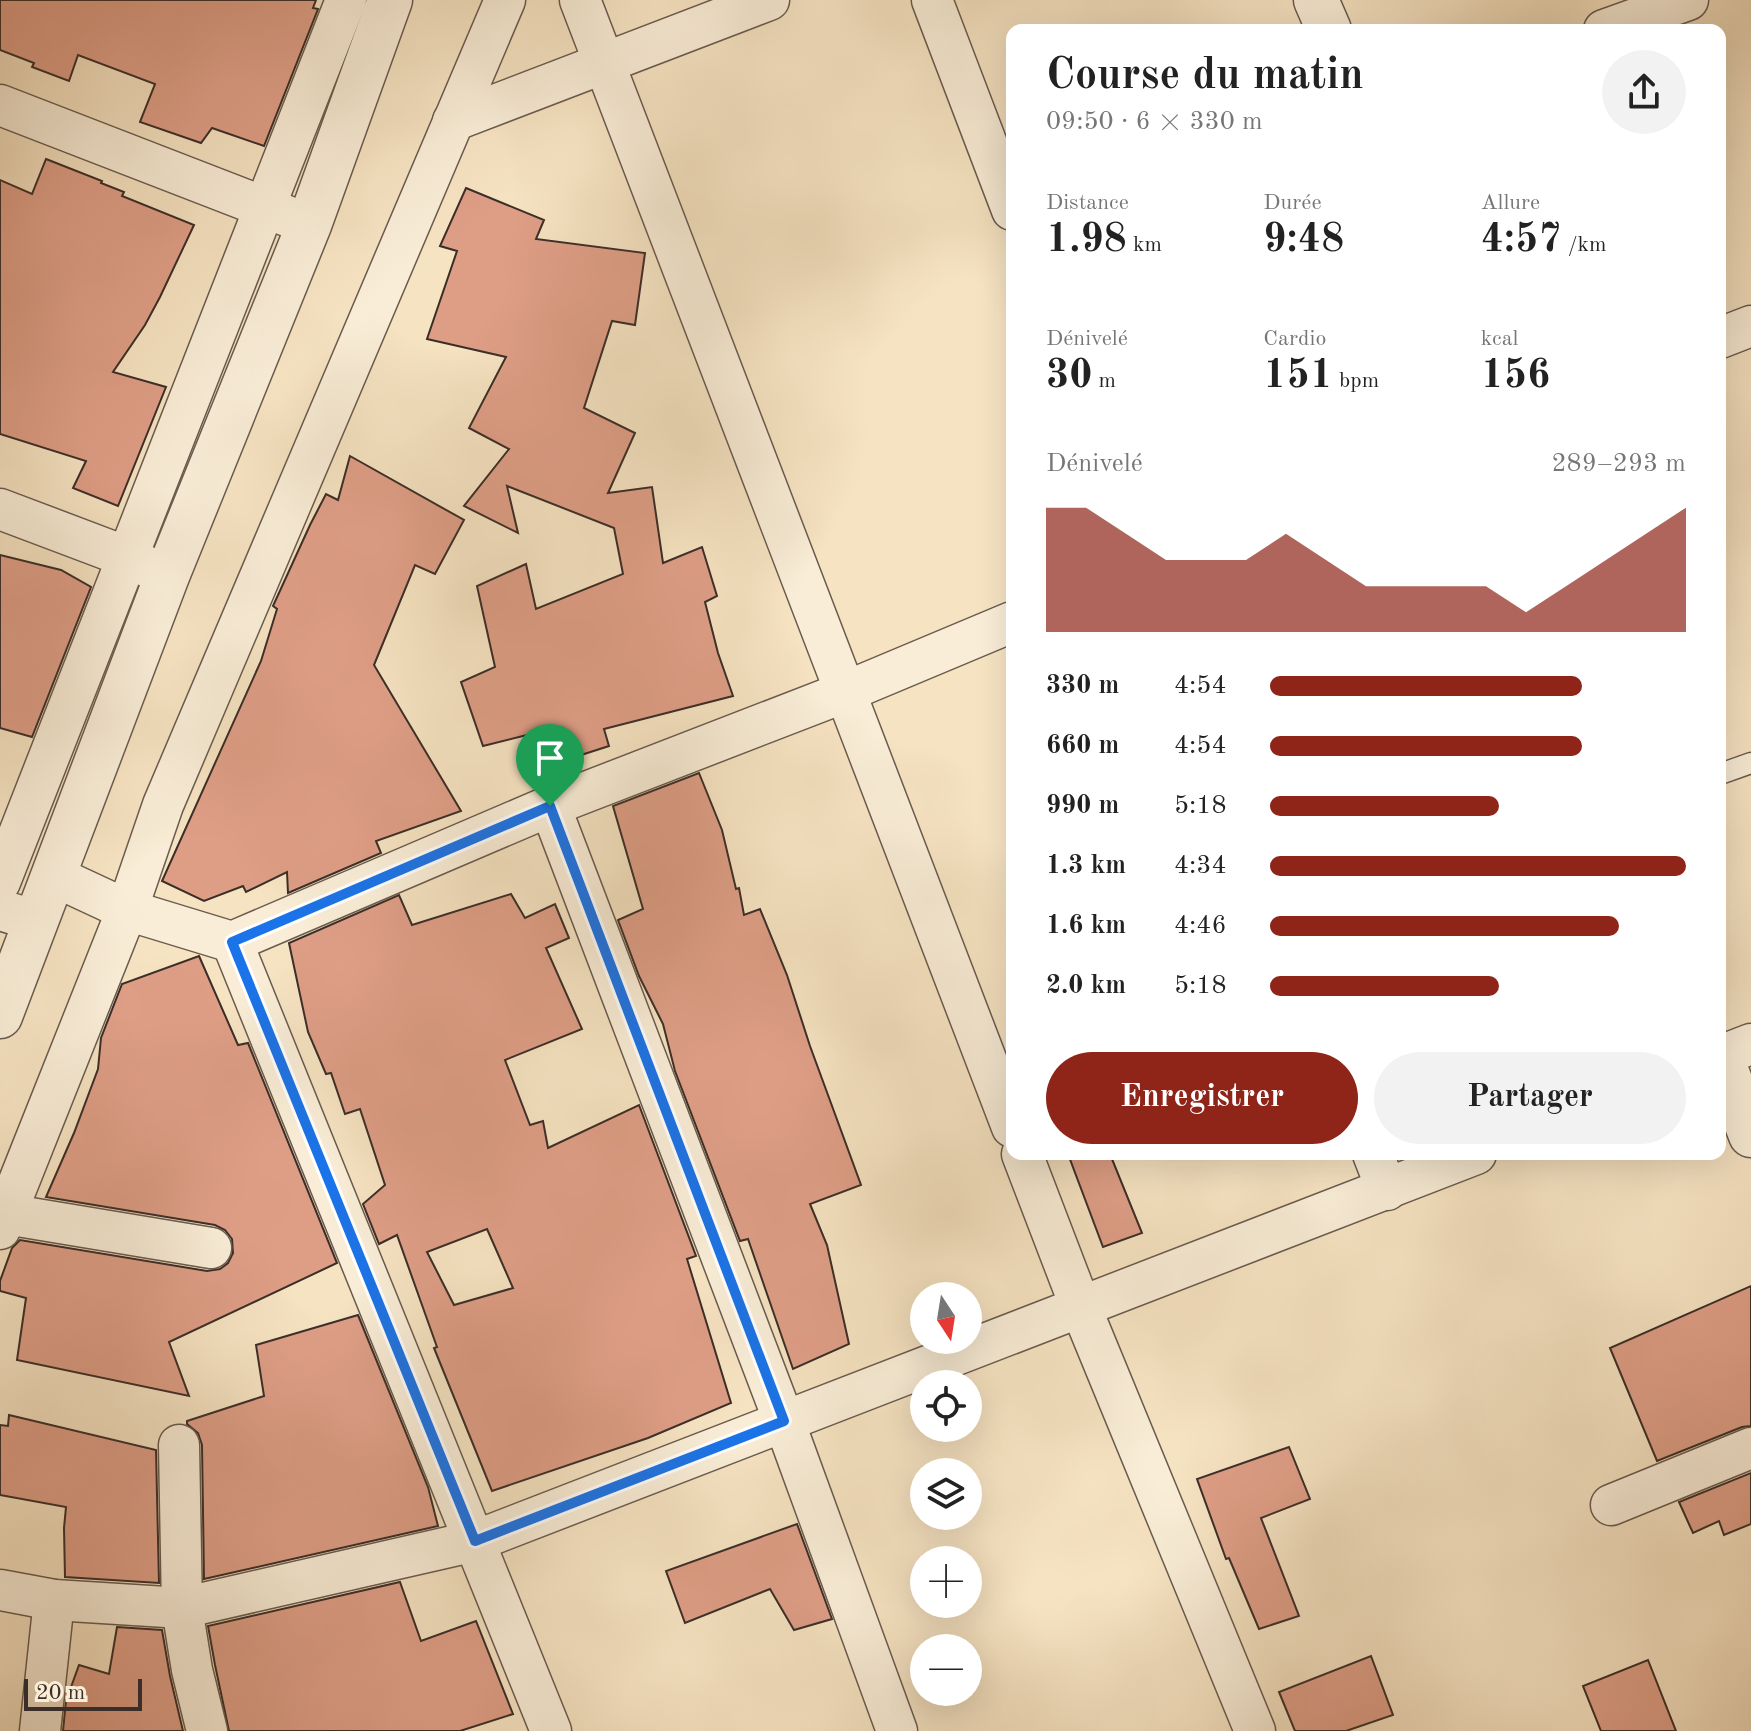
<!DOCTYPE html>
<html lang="fr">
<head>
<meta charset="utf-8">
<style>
	:root { --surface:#fff; --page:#f2f2f2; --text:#222; --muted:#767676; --accent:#8f2418 }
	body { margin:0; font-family:"Old Standard TT",serif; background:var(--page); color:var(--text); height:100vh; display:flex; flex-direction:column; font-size:30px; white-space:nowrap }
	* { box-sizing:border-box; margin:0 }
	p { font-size:26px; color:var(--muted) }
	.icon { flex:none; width:44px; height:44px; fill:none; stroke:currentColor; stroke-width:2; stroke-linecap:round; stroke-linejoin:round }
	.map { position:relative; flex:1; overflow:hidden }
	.side { position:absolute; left:1006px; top:24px; width:720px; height:1136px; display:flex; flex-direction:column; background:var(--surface); border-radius:16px; box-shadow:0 8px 32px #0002 }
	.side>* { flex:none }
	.needle { width:52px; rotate:168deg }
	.buttons { position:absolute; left:910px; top:1282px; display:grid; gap:16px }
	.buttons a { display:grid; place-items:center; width:72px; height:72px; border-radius:50%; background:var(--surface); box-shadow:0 8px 32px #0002; font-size:40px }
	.scale { position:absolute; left:24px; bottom:20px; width:118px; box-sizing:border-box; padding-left:8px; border:4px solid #3b2e28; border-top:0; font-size:22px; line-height:28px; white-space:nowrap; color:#3b2e28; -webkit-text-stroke:6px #f9edd7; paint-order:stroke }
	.pin { position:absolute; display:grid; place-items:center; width:68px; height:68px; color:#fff; margin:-82px -34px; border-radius:50% 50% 50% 0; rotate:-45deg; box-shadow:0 0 8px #0007 }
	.pin .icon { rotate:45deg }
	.round { display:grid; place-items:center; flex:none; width:84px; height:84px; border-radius:42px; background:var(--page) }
	.summary { display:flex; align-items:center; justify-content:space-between; height:136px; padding:0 40px }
	h1 { font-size:44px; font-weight:600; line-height:60px }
	.stats { display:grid; grid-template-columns:repeat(3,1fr); gap:12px; height:136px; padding:8px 40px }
	.stats div { display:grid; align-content:center }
	.stats b { font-size:40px; font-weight:600 }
	.stats small { font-size:22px; font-weight:400 }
	.stats p { font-size:22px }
	.chart { height:224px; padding:16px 40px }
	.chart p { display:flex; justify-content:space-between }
	.chart svg { width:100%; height:144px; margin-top:8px; fill:var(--accent); opacity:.7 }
	.primary-button { display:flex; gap:16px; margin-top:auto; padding:16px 40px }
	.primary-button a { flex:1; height:92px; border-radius:48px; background:var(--accent); color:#fff; font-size:32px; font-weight:600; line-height:92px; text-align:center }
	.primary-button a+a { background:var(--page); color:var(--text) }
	ul { padding:0 40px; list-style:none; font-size:26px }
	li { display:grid; grid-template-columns:128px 96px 1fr; align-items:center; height:60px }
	li i { height:20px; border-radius:10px; background:var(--accent) }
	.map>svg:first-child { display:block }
	.building { fill:#de9e86; stroke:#3b2e28; stroke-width:2; fill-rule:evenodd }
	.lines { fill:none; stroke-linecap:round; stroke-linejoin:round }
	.service-casing { stroke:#6a5b4e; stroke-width:23 }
	.minor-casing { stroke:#6a5b4e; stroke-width:43 }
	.tertiary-casing { stroke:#6a5b4e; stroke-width:47 }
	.service { stroke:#f9edd7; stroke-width:20 }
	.minor { stroke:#f9edd7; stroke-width:40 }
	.tertiary { stroke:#f9edd7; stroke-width:44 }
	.route-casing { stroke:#fff; stroke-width:16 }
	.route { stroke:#1a73e8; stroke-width:10 }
</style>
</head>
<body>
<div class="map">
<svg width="1751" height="1731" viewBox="0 0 1751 1731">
	<rect width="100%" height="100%" fill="#f6e3c2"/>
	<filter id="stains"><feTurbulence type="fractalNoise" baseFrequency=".0025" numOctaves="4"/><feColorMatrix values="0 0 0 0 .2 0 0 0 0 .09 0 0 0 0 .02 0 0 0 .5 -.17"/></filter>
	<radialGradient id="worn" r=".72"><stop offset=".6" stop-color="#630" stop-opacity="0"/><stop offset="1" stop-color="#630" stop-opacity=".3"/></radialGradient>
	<g class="building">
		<path d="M0,0h316l-3,8 5,1 -54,137 -52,-18 -11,15 -61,-21 15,-38 -77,-29 -9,26 -37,-14 2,-4 -34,-13z"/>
		<path d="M46,159l56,22 -1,2 23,9 -2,4 72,29 -34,72 -15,28 -32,47 53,15 -48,119 -45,-18 13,-27 -86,-27v-254l32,14z"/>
		<path d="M466,188l78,32 -8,19 109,14 -10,72 -23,-4 -28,87 51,25 -27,60 44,-6 11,76 39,-16 15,49 -12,6 13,51 15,43 -129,33 5,17 -59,19 -15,-32 -52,13 -22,-64 34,-15 -18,-81 49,-22 10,45 87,-35 -9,-46 -107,-42 11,47 -54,-27 45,-57 -40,-21 37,-71 -79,-18 30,-88 -17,-5z"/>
		<path d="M350,456l114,64 -29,54 -20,-9 -41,100 87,146 -85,30 5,12 -93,40 -1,-21 -41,20 -3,-6 -39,15 -42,-20 99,-220 16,-52 -4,-3 37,-81 16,-31 12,6z"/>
		<path d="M0,555l61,15 30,17 -59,150 -32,-9z"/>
		<path d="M699,773l23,57 14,59 3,-1 5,27 16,-6 27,66 23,71 51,139 -51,19 17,41 22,99 -56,25 -45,-130 -8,2 -65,-170 -12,-47 -24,-48 -21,-56 25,-11 -30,-103z"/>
		<path d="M511,894l14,24 30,-14 14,34 -23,10 36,81 -77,31 25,65 13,-4 5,27 91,-43 57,151 -9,3 44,144 -83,35 -156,53 -58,-143 3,-1 -40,-112 -18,9 -16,-40 22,-19 -25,-76 -15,5 -14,-41 -5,1 -18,-42 -19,-89 110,-48 13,30zM487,1229l26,59 -59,17 -27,-53z"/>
		<path d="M199,956l39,89 10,-2 89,220 -168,79 20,54 -172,-36 9,-62 -26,-7v-10l12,-33 8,-8 187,31 13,-2 8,-6 5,-10 -1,-14 -7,-9 -10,-5 -169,-28 28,-64 24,-64 3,-31 21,-54z"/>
		<path d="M1068,1154h42l32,79 -39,14z"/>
		<path d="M1751,1286v140l-9,1 -85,34 -47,-113z"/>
		<path d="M358,1315l70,172 10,39 -234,53 -2,-134 -4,-12 -11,-9v-3l77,-25 -8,-51z"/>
		<path d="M9,1415l147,35 3,133 -94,-6 -1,-49 2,-21 -66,-12v-70l8,1z"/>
		<path d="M1289,1447l21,52 -49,19 38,98 -40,13 -30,-71 -3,1 -29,-80z"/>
		<path d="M1751,1473v51l-27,11 -5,-14 -26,12 -14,-31z"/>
		<path d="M797,1524l35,95 -38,11 -24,-41 -85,34 -19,-52z"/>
		<path d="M400,1582l21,59 55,-20 37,93 -53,17h-231l-14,-66 -7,-39z"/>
		<path d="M117,1627l45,3 8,46 13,55h-120l3,-30 13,-36 30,9z"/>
		<path d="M1371,1656l22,59 -47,16h-51l-16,-39z"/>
		<path d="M1648,1660l28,71h-75l-18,-45z"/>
	</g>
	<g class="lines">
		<defs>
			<path id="service" d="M1720,774l31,-11"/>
			<g id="minor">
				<path d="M580,0l432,1127"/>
				<path d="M932,0l80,210"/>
				<path d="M1604,30l84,-30"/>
				<path d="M0,105l287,111"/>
				<path d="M453,121l316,-121"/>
				<path d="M1720,338l31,-12"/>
				<path d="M0,509l127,48 25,12"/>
				<path d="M550,806l234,615 113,310"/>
				<path d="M54,876l73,34 105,32 318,-136 295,-114 167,-70"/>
				<path d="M0,882l346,-882"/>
				<path d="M0,910l37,11"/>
				<path d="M232,942l319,789"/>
				<path d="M1720,1056l31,-12"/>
				<path d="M1022,1154l59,154 174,423"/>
				<path d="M1373,1154l14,36"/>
				<path d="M6,1214l205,34"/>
				<path d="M0,1229l127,-319 36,-105 342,-805"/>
				<path d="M179,1445l3,163 10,62 15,61"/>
				<path d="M1611,1505l140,-57"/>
				<path d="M0,1590l54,10 128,8 293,-67 1001,-387"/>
				<path d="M40,1731l14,-131"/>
			</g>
			<g id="tertiary">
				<path d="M1316,0l13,30"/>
				<path d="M0,1016l167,-440 142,-351 81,-225"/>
				<path d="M1720,1055l31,80"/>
			</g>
		</defs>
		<use href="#service" class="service-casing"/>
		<use href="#minor" class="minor-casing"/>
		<use href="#tertiary" class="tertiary-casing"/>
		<use href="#service" class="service"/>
		<use href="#minor" class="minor"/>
		<use href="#tertiary" class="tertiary"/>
	</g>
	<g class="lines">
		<defs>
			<path id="route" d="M550,806l234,615 -309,120 -243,-599z"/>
		</defs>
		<use href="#route" class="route-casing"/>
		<use href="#route" class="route"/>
	</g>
	<rect width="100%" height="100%" filter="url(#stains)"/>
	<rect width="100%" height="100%" fill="url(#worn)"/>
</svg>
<div class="buttons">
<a><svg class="needle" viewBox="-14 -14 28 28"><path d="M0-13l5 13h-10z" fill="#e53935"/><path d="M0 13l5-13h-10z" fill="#767676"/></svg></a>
<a><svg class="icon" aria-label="locate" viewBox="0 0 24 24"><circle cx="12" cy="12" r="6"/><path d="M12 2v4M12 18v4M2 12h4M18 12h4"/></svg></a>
<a><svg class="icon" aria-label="layers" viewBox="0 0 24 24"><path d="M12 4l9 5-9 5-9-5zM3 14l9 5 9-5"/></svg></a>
<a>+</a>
<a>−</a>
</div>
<div class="scale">20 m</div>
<div class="pin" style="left:550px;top:806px;background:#1e9e55"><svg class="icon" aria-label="arrive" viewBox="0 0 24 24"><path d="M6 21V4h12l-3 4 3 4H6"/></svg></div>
<section class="side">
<div class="summary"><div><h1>Course du matin</h1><p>09:50 · 6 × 330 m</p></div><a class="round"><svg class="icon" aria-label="share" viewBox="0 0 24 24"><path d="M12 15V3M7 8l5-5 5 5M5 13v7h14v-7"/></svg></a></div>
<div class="stats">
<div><p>Distance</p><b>1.98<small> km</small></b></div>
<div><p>Durée</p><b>9:48</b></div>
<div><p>Allure</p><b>4:57<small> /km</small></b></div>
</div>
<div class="stats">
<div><p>Dénivelé</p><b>30<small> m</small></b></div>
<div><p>Cardio</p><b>151<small> bpm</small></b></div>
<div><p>kcal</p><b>156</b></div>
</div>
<div class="chart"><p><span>Dénivelé</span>289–293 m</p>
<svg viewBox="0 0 160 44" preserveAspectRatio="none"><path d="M0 44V6L10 6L20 14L30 22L40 22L50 22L60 14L70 22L80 30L90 30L100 30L110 30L120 38L130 30L140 22L150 14L160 6V44z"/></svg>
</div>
<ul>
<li><b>330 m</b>4:54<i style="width:75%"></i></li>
<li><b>660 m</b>4:54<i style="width:75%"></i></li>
<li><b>990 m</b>5:18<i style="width:55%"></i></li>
<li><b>1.3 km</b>4:34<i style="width:100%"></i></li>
<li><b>1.6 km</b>4:46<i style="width:84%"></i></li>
<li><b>2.0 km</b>5:18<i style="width:55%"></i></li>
</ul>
<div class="primary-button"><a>Enregistrer</a><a>Partager</a></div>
</section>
</div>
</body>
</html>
